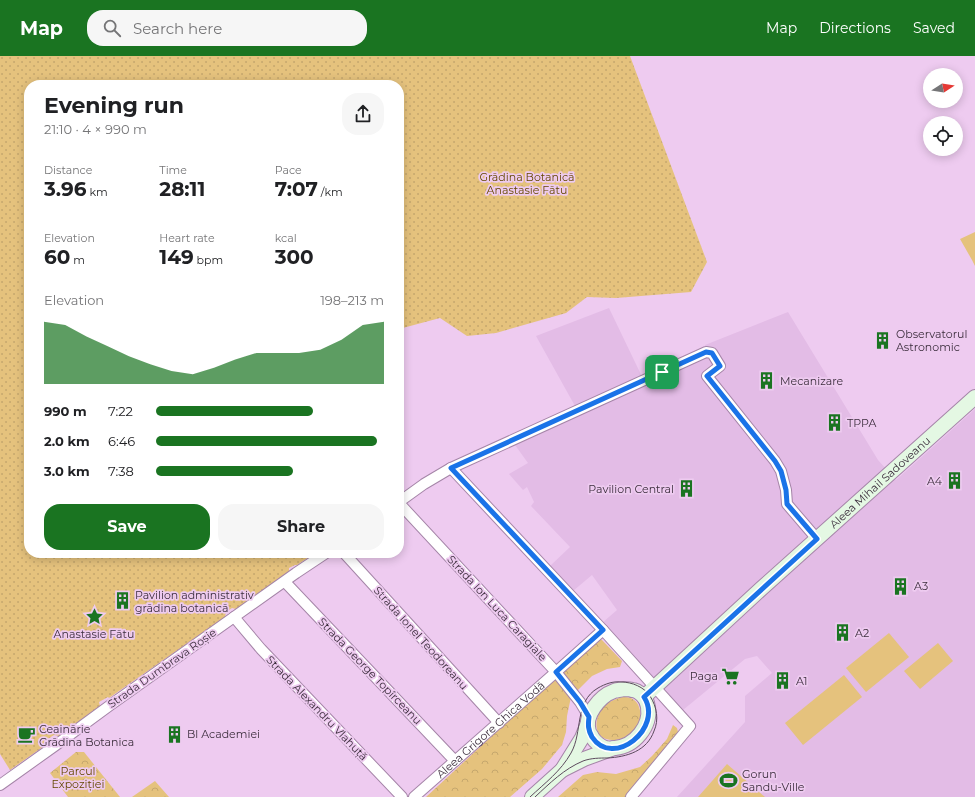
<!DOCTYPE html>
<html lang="en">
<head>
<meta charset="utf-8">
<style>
	:root { --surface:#fff; --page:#f6f6f6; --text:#202124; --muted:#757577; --accent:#1a7421 }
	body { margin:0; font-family:Montserrat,sans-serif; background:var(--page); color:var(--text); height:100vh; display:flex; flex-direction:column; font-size:15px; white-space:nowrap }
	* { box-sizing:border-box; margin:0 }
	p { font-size:13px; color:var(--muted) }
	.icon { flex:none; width:22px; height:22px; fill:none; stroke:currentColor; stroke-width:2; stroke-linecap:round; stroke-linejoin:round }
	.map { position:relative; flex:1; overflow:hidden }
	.drawer { position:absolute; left:24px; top:24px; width:380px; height:478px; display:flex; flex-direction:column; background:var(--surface); border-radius:16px; box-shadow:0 2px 10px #0003 }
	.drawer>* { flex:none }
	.needle { width:26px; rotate:78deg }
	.fabs { position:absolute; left:923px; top:12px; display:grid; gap:8px }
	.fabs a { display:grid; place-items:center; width:40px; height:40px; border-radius:50%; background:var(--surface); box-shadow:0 2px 10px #0003; font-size:20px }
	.pin { position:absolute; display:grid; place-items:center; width:34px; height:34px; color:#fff; margin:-17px; border-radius:8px; box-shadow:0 2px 6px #0006 }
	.round { display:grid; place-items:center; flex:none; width:42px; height:42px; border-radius:16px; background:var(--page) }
	.head { display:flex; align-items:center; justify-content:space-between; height:68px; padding:0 20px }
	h1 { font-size:22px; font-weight:700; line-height:30px }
	.stats { display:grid; grid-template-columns:repeat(3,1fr); gap:6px; height:68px; padding:4px 20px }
	.stats div { display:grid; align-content:center }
	.stats b { font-size:20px; font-weight:700 }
	.stats small { font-size:11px; font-weight:400 }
	.stats p { font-size:11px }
	.chart { height:112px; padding:8px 20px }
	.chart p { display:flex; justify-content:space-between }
	.chart svg { width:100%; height:72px; margin-top:4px; fill:var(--accent); opacity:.7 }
	.primary-button { display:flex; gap:8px; margin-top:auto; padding:8px 20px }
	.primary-button a { flex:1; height:46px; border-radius:16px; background:var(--accent); color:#fff; font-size:16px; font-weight:700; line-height:46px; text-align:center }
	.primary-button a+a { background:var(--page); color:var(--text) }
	ul { padding:0 20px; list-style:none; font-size:13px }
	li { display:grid; grid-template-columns:64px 48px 1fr; align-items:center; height:30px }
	li i { height:10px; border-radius:5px; background:var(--accent) }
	header { display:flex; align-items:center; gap:24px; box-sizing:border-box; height:56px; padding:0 20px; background:var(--accent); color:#fff }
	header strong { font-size:19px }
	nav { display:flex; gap:22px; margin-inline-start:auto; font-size:14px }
	.search { width:280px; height:36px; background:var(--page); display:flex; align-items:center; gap:10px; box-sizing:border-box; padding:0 14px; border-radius:16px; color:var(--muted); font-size:15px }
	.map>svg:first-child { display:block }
	.built { fill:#e3bce6 }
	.grass { fill:#e5c27d }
	.park { fill:url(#park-crowns) }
	.garden { fill:url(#garden-dots) }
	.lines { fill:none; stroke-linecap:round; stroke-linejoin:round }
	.minor-casing { stroke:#a585a8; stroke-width:12 }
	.secondary-casing { stroke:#a585a8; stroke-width:16 }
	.minor { stroke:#fff; stroke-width:10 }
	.secondary { stroke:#e4f8e3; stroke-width:14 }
	.tram { stroke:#5c4a5d; stroke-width:1 }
	.route-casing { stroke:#fff; stroke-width:8 }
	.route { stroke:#1a73e8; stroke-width:5 }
	.labels { text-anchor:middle; stroke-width:3.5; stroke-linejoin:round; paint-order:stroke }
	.park-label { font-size:11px; fill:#644800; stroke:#eecbf0 }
	.poi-label { font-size:11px; fill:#3c2e3d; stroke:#eecbf0; text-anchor:start }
	.street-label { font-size:11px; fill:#3c2e3d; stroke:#eecbf0 }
</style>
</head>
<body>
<header>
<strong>Map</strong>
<div class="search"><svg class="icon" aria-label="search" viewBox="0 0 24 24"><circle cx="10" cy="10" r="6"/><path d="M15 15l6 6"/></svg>Search here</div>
<nav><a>Map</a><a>Directions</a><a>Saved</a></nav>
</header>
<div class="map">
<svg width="975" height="741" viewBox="0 0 975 741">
	<defs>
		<pattern id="park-crowns" width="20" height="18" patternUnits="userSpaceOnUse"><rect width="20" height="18" fill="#e5c27d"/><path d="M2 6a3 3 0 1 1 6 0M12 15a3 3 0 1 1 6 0" fill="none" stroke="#c5a76d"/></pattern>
		<pattern id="garden-dots" width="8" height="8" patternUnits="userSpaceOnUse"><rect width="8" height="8" fill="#e5c27d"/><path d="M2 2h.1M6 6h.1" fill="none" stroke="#c5a76d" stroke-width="1.8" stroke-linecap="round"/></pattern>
	</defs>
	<rect width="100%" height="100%" fill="#eecbf0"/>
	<path class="built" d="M609,252l37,77 61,-28 -2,-12 83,-33 90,148 18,20 79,-71v388h-298l68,-75v-26l27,-23 -15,-17 -12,3 -62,51 -81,-87 15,-13 -25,-35 -19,16 -23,-25 20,-19 -39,-41 3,-4 -7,-15 -4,3 -14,-16 19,-11 -13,-18 65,-30 -44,-79z"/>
	<g class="grass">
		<path d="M975,176v34l-3,-6 -12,-21z"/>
		<path d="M889,577l20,24 -43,35 -20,-24z"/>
		<path d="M938,587l15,18 -33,28 -16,-18z"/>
		<path d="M844,619l18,22 -59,48 -18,-22z"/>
		<path d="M727,708l38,33h-67z"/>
	</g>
	<g class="park">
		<path d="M598,582l4,2 20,21 -2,6 -13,2 -15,7 -21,21 -4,19 -1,16 -4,13 -20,24 -32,28h-84z"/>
		<path d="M622,641c3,0 7,0 9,1 4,2 7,5 8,9 7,18 -15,38 -33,32 -15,-6 -10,-25 -1,-34 5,-4 11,-6 17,-8z"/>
		<path d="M673,669l4,3 2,8 -52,61h-69l25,-22 14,-3 19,2 24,-7 12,-11 15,-17z"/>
		<path d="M76,696h8l36,45h-52l-18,-24z"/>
		<path d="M155,725l14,16h-37z"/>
	</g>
	<path class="garden" d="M0,0h630l77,206 -16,30 -75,6 -29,-1 -21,16 -70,20 -29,3 -27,-18 -41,11v-244h-370v468h286l-18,12h-2l-6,3v4l-53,37 -4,-1 -6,4 -1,5 -116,81 -1,-1 -9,5 1,4 -41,30 -5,-1 -6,4 -1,5 -37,26 -10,-16z"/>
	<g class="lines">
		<defs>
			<g id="minor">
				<path d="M451,412l152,162 87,96 -59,71"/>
				<path d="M399,446l25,-18 27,-16 255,-116 6,1 8,13 -13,10 68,85 6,10 5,19 1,14 30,35"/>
				<path d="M399,447l157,169 24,30 9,15"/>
				<path d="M344,497l155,170"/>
				<path d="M285,526l170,179"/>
				<path d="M234,561l27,32 141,148"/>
				<path d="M0,729l56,-40 53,-39 187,-133 30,-20"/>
				<path id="s1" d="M414,741l142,-125 47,-42"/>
			</g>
			<g id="secondary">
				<path d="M623,633c3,0 7,0 9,1 4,0 8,3 11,6 3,3 4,6 5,11 3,19 -13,39 -33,41 -2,0 -6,1 -9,0 -5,-1 -11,-6 -14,-11 -1,-2 -2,-3 -3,-5 -6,-16 11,-36 25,-41 3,-1 6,-1 9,-2z"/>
				<path id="s2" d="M644,641l118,-109 213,-191"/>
				<path d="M562,714l22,-11 30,-11"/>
				<path d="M532,741l30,-27 20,-32 6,-15"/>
			</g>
		</defs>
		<use href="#minor" class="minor-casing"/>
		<use href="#secondary" class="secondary-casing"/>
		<use href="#minor" class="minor"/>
		<use href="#secondary" class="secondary"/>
		<path class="tram" d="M530,741c15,-14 31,-26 41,-44 12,-21 3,-51 27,-65 7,-4 15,-7 23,-6 11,0 23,5 29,14 7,11 9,24 4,35 -7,20 -27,26 -47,27 -7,0 -16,0 -24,3 -19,8 -33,22 -48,36"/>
	</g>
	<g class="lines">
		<defs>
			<path id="route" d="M706,296l6,1 8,13 -13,10 68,85 6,10 5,19 1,14 30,35 -173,158c20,31 -31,72 -52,40 -4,-7 -4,-12 -3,-20l-9,-15 -24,-30 47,-42 -152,-162z"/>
		</defs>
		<use href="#route" class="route-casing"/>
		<use href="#route" class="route"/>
	</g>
	<defs>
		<symbol id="building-bare" viewBox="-9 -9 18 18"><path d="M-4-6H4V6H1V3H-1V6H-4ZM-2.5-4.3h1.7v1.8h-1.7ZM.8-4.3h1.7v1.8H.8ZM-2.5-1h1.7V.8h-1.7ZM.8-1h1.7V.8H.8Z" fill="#1a7421" stroke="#eecbf0" stroke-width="2.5" paint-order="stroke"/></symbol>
		<symbol id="sight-bare" viewBox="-9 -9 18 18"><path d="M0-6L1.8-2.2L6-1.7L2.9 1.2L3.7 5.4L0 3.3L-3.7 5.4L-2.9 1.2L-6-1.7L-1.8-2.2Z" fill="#1a7421" stroke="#eecbf0" stroke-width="2.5" paint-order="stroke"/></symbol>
		<symbol id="supermarket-bare" viewBox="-9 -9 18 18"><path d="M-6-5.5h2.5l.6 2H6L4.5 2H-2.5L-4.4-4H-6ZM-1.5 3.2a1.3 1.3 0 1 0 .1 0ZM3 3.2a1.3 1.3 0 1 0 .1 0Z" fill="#1a7421" stroke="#eecbf0" stroke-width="2.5" paint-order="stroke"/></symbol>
		<symbol id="cafe-bare" viewBox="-9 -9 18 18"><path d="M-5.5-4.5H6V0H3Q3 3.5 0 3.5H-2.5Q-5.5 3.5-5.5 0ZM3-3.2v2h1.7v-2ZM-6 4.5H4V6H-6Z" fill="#1a7421" stroke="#eecbf0" stroke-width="2.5" paint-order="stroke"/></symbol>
		<symbol id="stadium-bare" viewBox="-9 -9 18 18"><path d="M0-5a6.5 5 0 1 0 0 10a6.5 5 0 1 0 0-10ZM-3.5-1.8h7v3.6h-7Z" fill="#1a7421" stroke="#eecbf0" stroke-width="2.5" paint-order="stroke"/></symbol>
	</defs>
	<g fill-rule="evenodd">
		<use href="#building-bare" x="870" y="272" width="25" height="25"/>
		<use href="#building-bare" x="754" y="312" width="25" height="25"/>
		<use href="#building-bare" x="822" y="354" width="25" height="25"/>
		<use href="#building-bare" x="942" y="412" width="25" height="25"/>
		<use href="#building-bare" x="674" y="420" width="25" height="25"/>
		<use href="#building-bare" x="888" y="518" width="25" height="25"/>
		<use href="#building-bare" x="110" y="532" width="25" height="25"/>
		<use href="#sight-bare" x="82" y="548" width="25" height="25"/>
		<use href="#building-bare" x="830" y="564" width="25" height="25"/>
		<use href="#supermarket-bare" x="718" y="608" width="25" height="25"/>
		<use href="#building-bare" x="770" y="612" width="25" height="25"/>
		<use href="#building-bare" x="162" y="666" width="25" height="25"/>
		<use href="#cafe-bare" x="14" y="666" width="25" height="25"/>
		<use href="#stadium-bare" x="716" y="712" width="25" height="25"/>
	</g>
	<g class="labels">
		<g class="park-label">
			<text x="527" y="125">Grădina Botanică<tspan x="527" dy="13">Anastasie Fătu</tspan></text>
			<text x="78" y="719">Parcul<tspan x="78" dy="13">Expoziției</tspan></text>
		</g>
		<g class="poi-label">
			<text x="896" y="282">Observatorul<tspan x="896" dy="13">Astronomic</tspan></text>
			<text x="780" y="329">Mecanizare</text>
			<text x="847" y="371">TPPA</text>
			<text x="942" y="429" text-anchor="end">A4</text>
			<text x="674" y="437" text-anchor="end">Pavilion Central</text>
			<text x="914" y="534">A3</text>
			<text x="135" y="543">Pavilion administrativ<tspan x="135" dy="13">grădina botanică</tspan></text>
			<text x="855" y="581">A2</text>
			<text x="94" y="582" text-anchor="middle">Anastasie Fătu</text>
			<text x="718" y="624" text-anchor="end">Paga</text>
			<text x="796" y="629">A1</text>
			<text x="39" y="677">Ceainărie<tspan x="39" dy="13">Grădina Botanica</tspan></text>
			<text x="187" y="682">Bl Academiei</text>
			<text x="742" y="722">Gorun<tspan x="742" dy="13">Sandu-Ville</tspan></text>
		</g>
		<g class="street-label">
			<text dy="4" stroke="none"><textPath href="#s2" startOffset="319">Aleea Mihail Sadoveanu</textPath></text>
			<text transform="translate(497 552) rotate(47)" y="4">Strada Ion Luca Caragiale</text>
			<text transform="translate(421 582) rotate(48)" y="4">Strada Ionel Teodoreanu</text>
			<text transform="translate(162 612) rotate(-35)" y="4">Strada Dumbrava Roșie</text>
			<text transform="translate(370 615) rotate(46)" y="4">Strada George Topîrceanu</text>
			<text transform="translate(317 652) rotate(46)" y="4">Strada Alexandru Vlahuță</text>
			<text dy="4" stroke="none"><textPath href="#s1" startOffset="102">Aleea Grigore Ghica Vodă</textPath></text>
		</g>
	</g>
</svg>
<div class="fabs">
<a><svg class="needle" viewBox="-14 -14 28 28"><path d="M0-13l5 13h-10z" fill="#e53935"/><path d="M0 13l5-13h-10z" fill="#757577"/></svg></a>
<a><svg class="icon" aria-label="locate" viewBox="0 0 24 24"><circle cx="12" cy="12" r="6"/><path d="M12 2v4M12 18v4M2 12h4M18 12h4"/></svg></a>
</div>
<div class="pin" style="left:662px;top:316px;background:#1e9e55"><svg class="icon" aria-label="arrive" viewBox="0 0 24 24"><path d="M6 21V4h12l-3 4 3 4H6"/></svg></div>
<section class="drawer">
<div class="head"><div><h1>Evening run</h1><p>21:10 · 4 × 990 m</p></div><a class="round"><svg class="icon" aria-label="share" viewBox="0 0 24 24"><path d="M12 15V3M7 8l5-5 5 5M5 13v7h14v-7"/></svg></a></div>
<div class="stats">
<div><p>Distance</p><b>3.96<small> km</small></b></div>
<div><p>Time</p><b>28:11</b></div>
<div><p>Pace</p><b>7:07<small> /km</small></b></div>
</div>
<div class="stats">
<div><p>Elevation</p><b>60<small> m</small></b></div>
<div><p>Heart rate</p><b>149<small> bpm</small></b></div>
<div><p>kcal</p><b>300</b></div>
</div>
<div class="chart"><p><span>Elevation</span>198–213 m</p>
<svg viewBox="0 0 160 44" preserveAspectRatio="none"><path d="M0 44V6L10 8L20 15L30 21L40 27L50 32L60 36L70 38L80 34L90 29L100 25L110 25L120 25L130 23L140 17L150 8L160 6V44z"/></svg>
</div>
<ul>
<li><b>990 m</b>7:22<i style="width:69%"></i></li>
<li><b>2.0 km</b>6:46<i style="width:97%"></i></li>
<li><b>3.0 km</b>7:38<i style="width:60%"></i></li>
</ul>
<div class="primary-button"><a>Save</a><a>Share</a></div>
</section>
</div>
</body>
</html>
